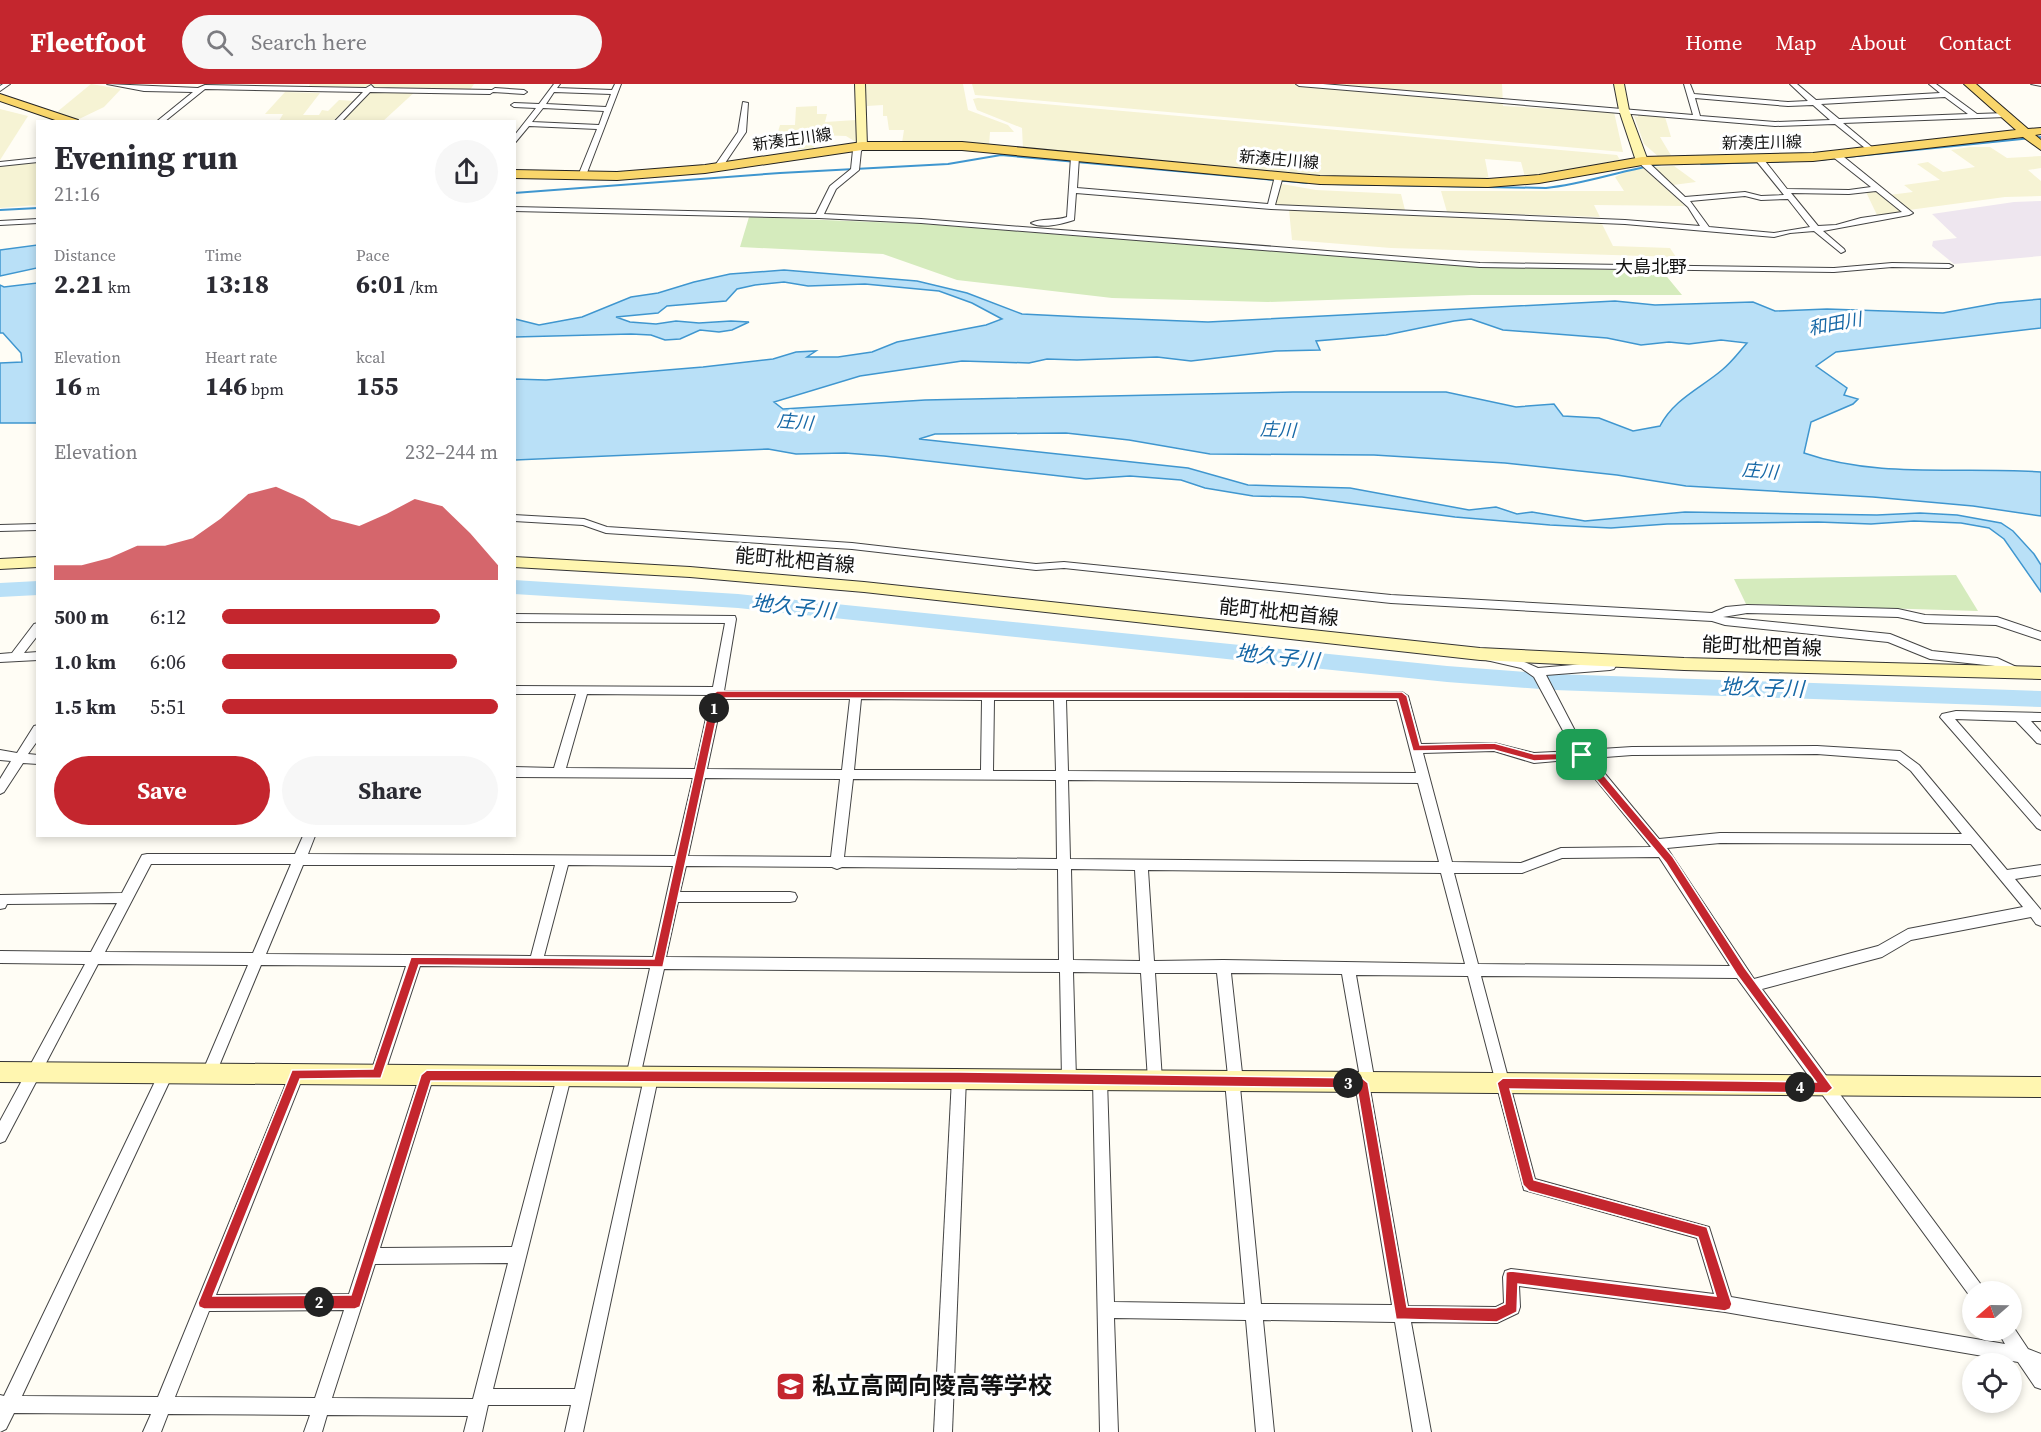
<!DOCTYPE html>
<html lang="en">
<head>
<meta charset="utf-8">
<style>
	:root { --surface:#fff; --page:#f7f7f7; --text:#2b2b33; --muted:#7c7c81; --accent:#c4262e }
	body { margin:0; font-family:"Source Serif 4","Noto Sans JP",serif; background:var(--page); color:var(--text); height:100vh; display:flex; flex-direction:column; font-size:22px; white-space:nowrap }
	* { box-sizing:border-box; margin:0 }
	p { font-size:20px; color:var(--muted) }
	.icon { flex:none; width:33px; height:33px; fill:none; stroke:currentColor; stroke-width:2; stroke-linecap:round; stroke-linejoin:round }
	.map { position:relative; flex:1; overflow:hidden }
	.panel { position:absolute; left:36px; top:36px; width:480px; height:717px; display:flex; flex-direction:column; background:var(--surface); border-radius:0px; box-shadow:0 3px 9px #0003 }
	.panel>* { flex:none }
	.needle { width:39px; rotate:250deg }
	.fabs { position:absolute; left:1962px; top:1197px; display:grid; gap:12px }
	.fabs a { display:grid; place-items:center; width:60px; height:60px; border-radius:50%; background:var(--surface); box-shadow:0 3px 9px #0003; font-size:30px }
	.pin { position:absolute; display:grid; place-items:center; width:51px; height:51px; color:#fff; margin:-26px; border-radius:12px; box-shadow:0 3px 9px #0006 }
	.km { position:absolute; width:30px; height:30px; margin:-15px; border-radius:50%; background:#222; color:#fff; font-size:16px; line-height:30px; text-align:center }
	.round { display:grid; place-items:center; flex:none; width:63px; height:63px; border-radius:32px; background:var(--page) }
	.summary { display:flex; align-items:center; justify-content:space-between; height:102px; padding:0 18px }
	h1 { font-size:33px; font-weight:700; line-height:45px }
	.figures { display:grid; grid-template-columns:repeat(3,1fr); gap:9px; height:102px; padding:6px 18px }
	.figures div { display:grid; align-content:center }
	.figures b { font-size:26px; font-weight:700 }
	.figures small { font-size:16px; font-weight:400 }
	.figures p { font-size:16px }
	.chart { height:168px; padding:12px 18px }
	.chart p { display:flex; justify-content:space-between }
	.chart svg { width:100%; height:108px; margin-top:6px; fill:var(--accent); opacity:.7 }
	.cta { display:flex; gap:12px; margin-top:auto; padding:12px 18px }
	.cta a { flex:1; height:69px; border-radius:36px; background:var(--accent); color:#fff; font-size:24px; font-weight:700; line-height:69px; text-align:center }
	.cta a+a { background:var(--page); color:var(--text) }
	ul { padding:0 18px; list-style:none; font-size:20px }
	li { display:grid; grid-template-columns:96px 72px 1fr; align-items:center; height:45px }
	li i { height:15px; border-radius:8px; background:var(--accent) }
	header { display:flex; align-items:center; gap:36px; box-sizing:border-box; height:84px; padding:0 30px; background:var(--accent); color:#fff }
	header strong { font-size:28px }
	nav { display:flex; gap:33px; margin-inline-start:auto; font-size:21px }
	.search { width:420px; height:54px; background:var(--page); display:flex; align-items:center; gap:15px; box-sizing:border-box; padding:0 21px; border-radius:33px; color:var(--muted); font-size:22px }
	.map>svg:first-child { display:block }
	.industrial { fill:#eee6ef }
	.farmland { fill:#f6f3d4 }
	.green { fill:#d5ebbd }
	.water { fill:#b9e0f7; stroke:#3f96cf; stroke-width:1.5; fill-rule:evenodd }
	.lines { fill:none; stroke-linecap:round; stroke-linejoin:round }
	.stream { stroke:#3f96cf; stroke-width:2 }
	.river { fill:#b9e0f7; fill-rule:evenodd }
	.street-casing { stroke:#444; stroke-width:2 }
	.secondary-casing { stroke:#333; stroke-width:2 }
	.primary-casing { stroke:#222; stroke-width:2 }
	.street { fill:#fff; fill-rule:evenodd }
	.secondary { fill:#fff6b0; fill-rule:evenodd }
	.primary { fill:#f9d66b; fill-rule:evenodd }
	.route { fill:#c4262e; stroke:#fff; stroke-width:1.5; fill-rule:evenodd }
	.labels { text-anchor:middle; stroke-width:6; stroke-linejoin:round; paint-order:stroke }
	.far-street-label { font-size:16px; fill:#111; stroke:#fff }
	.far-neighbourhood-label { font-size:18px; fill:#111; stroke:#fff }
	.far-water-label { font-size:18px; font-style:italic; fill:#1768a6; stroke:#fff }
	.street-label { font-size:20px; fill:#111; stroke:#fff }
	.water-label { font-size:21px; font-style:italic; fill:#1768a6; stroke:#fff }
	.near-poi-label { font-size:24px; font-weight:bold; fill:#111; stroke:#fff; text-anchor:start }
</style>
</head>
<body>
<header>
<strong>Fleetfoot</strong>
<div class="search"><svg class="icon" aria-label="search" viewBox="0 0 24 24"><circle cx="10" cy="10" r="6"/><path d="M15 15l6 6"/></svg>Search here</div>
<nav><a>Home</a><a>Map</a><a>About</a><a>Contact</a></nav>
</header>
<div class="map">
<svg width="2041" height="1348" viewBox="0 0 2041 1348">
	<rect width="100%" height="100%" fill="#fffdf5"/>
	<path class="industrial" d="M2041,117v55l-87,8 -22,-18 1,-5 24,-3 -25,-24 82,-12z"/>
	<g class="farmland">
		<path d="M91,0l30,5 -17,18 -27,13 -20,-8z"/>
		<path d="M310,0h164l-4,6 -52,-1 -36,33h-22l-19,-2 36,-33h-69z"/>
		<path d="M865,0h98l5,26 40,15 6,7h-24l-1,14 -87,-3 2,-13h-15l-2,-14h-4v-11l-16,1z"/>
		<path d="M972,0h530l1,22 111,6 9,40 -648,-57z"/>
		<path d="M285,8l35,1 -17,22h16l3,-5 6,1 11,-11 15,1 -21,20h-54l4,-7h-18z"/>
		<path d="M978,14l639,57 3,5 -95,17 -4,-15 -36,-3 4,21 -160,-4 -91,-6 -215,-21 -1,-21 -45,-18 -4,-11z"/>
		<path d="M817,22v8h10l-2,8 31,-2v22l-10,-6 -31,-1 -1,14h-16v-7h-23l5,-17h15l1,-18z"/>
		<path d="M0,25l28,7 -28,44z"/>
		<path d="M1638,30l27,3 6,20h-11l12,20h-13l-15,-13 -10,-28 4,1z"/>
		<path d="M1970,63h20l17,11 34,-2v12l-13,2 13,11v15l-36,1 -96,13 -20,-15 24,-3 -9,-7 36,-5 -23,-16 11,-2 15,10 32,-5 -24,-17z"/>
		<path d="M37,79v42l-37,3v-42z"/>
		<path d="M1674,82l22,16 -23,3 -20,-18z"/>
		<path d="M1644,84l41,38 -91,-1 6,12 -153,-5 -6,-21h183l-9,-14 10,-5z"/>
		<path d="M1282,100l34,6 85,4 4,16 -130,-5z"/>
		<path d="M1876,106l28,22 -27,3 -11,-23z"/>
		<path d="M1289,126l312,12 12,24 57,2 6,9 -285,-9 -99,-8z"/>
	</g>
	<g class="green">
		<path d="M749,133l175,7 488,38 251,10 19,23h-210l-204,7 -156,-4 -155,-18 -74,-26 -143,-7z"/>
		<path d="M1956,491l22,36 -232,-7 -12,-25z"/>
	</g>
	<g class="water">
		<path d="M37,161v23l-37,8v-26z"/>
		<path d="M784,186l133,11 50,12 55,21 61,3 125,5 407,-21 40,4 98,-3 22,9 52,-2 116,4 55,-10 43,-4v29l-205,24 -20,14 31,22 -3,7 14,4 -5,5 -42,18 -7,31c75,26 158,13 237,19v44l-68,-10 -100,-9 -187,-11 -69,-11 -112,-12 -131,-8 -164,-1 -81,-14 -63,-7 -131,1 -16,5 269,29 60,17 102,3 119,22 27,-3 21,7 15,-2 53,9 100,-9 192,3 43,-2 37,2 44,8 12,8 21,23 7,11v27l-37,-53 -15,-11 -28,-5 -47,-2 -43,3 -53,-2 -151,2 -56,4 -61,-3 -95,-8 -153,-20 -49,-1 -48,-8 -24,-8 -51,-4 -44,3 -202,-23 -39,-3 -49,1 -28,-5 -253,11v-81l31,1 157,-13 70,-8 23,-7 20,-1 -9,6h31l34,-5 25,-10 89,-17 16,-6 -30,-16 -33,-12 -74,-7 -57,2 -24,-4 -29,3 -18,4 -11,12 -59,5 -9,7 -42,4 14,5 26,2 20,-3 23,2 32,-2 18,1 -17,8 -13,2 -19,-2 -20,9 -15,1 -14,-5 -20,-1 -116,3v-18l24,6 43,-8 49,-20 27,-4 36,-11 36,-8zM1471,235l32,11 104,8 34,7 28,-3 20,2 32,-4 26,3c-8,9 -15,19 -25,27 -21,18 -48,29 -62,56l-27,5 -34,-13 -36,-2 -9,-12 -38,3 -70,-15h-153l-368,8 -142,9 -9,-7 86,-26 102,-15 67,2 18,-4 30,1 80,-3 34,4 85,-10 44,-1 -4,-9 70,-6 68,-14z"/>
		<path d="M37,199v140h-37v-60l22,-1 -1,-9 -18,-20h-3v-48l4,2z"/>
	</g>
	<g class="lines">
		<g class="stream">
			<path d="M1818,76l223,-23"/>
			<path d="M1701,80l92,-3"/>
			<path d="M1332,100l214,4c39,-4 76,-18 115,-24"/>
			<path d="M514,109l266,-20 168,-9 53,-9 306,28"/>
			<path d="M0,126l38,-2"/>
		</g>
		<g class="river">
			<path d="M514,496l224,14 709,72 107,8 487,17v16l-487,-17 -107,-8 -709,-74 -224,-14z"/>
			<path d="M38,497v14l-38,2v-14z"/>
		</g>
		<defs>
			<g id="street">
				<path d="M3,0h7l-10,7v-5z"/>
				<path d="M107,0l91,4 7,-3 161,3 5,-3 3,3 118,2 3,-2 29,2 3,2 -3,2 -31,-2 -3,2 -120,-2 -29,30h-7l29,-30 -158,-3 -41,33h-8l37,-30 -49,-1z"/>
				<path d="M554,0h6l-3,4 55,2 3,-6h6l-36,94 -7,-2 19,-47 -68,-3 -15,18v-8l22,-28 -22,-1 -3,-2 3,-2 25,1zM554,8l57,2 -5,13 -60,-3zM543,24l61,3 -5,14 -67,-3z"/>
				<path d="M1296,0h27l370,31 -9,-31h6l4,10 94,8 20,-1 -18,-17h7l19,16 124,-7 -11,-9h7l41,30 29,-1 3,2 -3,2 -163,6 30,25v4h-3l-35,-28 -60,2 -476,-40zM1945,13l23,17 -129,5 -18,-15zM1695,14l93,8 25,-1 17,15 -55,2 -75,-6z"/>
				<path d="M2031,0h10v2z"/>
				<path d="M743,18l5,1 -2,29 -25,37h-6l-1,-2 24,-35z"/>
				<path d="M859,60l7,2 -5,5 -2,19 -23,19 -12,25 97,5 559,44 354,5 58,-5 57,1 4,2 -4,2 -57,-1 -58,5 -354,-5 -559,-44 -102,-5 -305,-7v-4l302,7 14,-28 21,-17 2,-19z"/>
				<path d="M1833,69h6l74,60 -4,2 -86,16 21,18 1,2 -4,2 -27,-22 -24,2 -16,4 -149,-13 -354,-15 -195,-16 -2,27c-13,4 -31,9 -43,3 10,-5 25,-2 36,-6l4,-60 4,-2 4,2 -2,31 191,16 7,-28 4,-2 4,2 -8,29 350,15 75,6 -12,-19 -49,-44v-4h6l40,38 60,-5 16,4 23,-1 -30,-37 4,-2h3l26,33 62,1 22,-3 -38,-30zM1876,107l26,21 -41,6 -25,7 -18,1 -27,-33 58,1zM1745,112l16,4 27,-1 22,28 -36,6 -65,-6 -19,-26z"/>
				<path d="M38,74v4l-38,4v-4z"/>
				<path d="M38,135v4l-38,2v-4z"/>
				<path d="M514,431l70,4 23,8 245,16 184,21 28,-2 327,33 321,18 14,-6 21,-2 151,4 27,6 72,2 44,15v8l-45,-15 -71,-2 -27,-6 -151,-4 -24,4 167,17 42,17 65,7 26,12 2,3 -2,3 -4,1 -24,-11 -65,-7 -42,-17 -163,-17 -13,-4 -321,-18 -327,-35 -28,2 -184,-21 -246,-16 -23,-8 -69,-4z"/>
				<path d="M38,440v6l-38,1v-6z"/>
				<path d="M514,530l221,2 1,3 -12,72 678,1 6,4 13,48 73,-1 40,10 40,-2 -40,-74 -13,-9 -35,-8 -2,-3 2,-3 4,-1 30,7 18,8 69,-6 2,-4 4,-1 6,4 -5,8 -4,1 -64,5 39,75 47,-3 185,-1 83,5 19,14 88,105 34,-5v10l-26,4 26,31v16l-5,-2 -5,-7 -120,23 -29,17 -120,32 220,297 2,6h-12v7l-235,-321 -256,-2 54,203 174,48 22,70 274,47 -8,-14h15v-5l16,24 13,5v35l-6,-2 -17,-25 -293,-50 -206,-26 1,21 -2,6 -21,10 -86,-1 20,110h-18l-18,-110 -132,-2 11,112h-18l-10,-112 -132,-2 4,114h-18l-7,-352 2,-5 5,-2 5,2 2,5 7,222 131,2 -20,-223 3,-5 -11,-103h-62l7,107 -2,5 -5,2 -5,-2 -2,-5 -7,-107 -68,-1 3,107 -2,5 -5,2 -5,-2 -2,-5 -2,-107 -396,-3 -24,108 -2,5 -5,2 -5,-2 -2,-5 24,-109 -230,-2 -36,109 -2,5 -5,2 -5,-2 -2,-5 36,-109 -145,-1 -47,113 -5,2 -5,-2 -2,-5 46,-108 -150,-1 -93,177 -5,2v-22l85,-157 -85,-1v-12l91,1 26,-49 -110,1 -2,4 -5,1v-14l122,-2 20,-38 5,-1h148l8,-18h12l-7,18 367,2 18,-78 -179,-1v-10l40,1 22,-74h-62v-8l199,1 12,-64 -211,-1zM587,610l124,1 -16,74 -129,-1zM722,615h128l-8,71 -135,-1zM861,615l121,1 -1,70h-127zM994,616h60l2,71h-63zM1066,616h331l19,73 -348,-2zM1494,667l40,12 45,-4 72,88 -90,1 -40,15 -69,-1 -29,-109zM1817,670l80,6 14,11 51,63 -242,-1 -61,6 -67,-81 40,-3zM705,694l135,1 -9,78 -143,-1zM853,695l203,1 1,79 -213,-2zM1068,696l350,3 21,79 -369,-3zM1720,759l251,1 52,63 -115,22 -30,17 -124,33 -87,-131zM1659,773l71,109 -252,-2 -24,-91h68l40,-15zM151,780h140l-38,89 -148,-1zM303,781h252l-24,91 -265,-2zM568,781l105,1 -20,91 -109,-1zM686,782l146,1 5,2 5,-2 216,2 1,91 -393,-3 12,-55h112l5,-1 2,-4 -2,-4 -5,-1h-110zM1071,785l64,1 5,91 -67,-1zM1148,786l293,3 24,91 -242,-4 -69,1zM1231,889l111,1 18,103 -5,6 37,222 -131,-1 -21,-217 3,-5zM1356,891l112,1 56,214 173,48 17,56 -203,-25 -6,2 -2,6 1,26 -8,4 -88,-1 -38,-217 5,-6z"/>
				<path d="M38,539v12l-14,18 14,-1v8l-38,2v-8l12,-1 22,-29z"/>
				<path d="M1956,627l85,2v8h-10l10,11v12l-4,-1 -21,-22 -61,-2 86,98v13l-4,-2 -97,-111 2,-3z"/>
				<path d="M38,641v15l-10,14 10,1v9l-15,-1 -19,29 -4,2v-15l11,-18 -11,-1v-10l17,3 17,-27z"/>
				<path d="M166,983l5,2 2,5 -151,322 136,1 132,-323 2,-5 5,-2 5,2 2,5 -88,221 133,-1 71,-219 2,-5 5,-2 5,2 2,5 -54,173 132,-1 45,-170 2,-5 5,-2 5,2 2,5 -78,312h82l69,-311 2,-5 5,-2 5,2 2,5 -75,354h-18l6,-27h-83l-6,27h-18l4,-16 -141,-1 -5,17h-18l6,-17 -142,-1 -7,18h-18l8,-18 -137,-1 -8,16 -6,3v-37l4,1 157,-327zM508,1179l-35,136 -141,-1 43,-134zM344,1226l-29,88 -140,-1 34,-86z"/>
				<path d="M959,987l5,2 2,5 -14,354h-18l18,-354 2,-5z"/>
			</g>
			<g id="secondary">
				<path d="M855,0h10l2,62 -5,3 -5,-3z"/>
				<path d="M1614,0h10l5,26 19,51 -2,2h-8l-2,-2 -17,-51z"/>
				<path d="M38,473v10l-38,2v-10z"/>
				<path d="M514,473l176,10 174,15 616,66 204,10 357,9v12l-357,-9 -204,-10 -616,-68 -174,-15 -176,-10z"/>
				<path d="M0,978l2041,15v20l-2041,-15z"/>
			</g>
			<g id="primary">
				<path d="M1964,0h12l52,45 13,-1v6l-6,1 6,5v10l-18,-13 -210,24 -171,4 -103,18 -51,4 -168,-3 -358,-34h-100l-157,23 -88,7 -103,-2v-8l103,2 88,-7 157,-23h100l358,34 168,3 51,-4 103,-18 171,-4 203,-23z"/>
				<path d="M0,10l78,26 1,2h-18l-61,-21z"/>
			</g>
		</defs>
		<use href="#street" class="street-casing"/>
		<use href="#secondary" class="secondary-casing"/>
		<use href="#primary" class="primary-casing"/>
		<use href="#street" class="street"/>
		<use href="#secondary" class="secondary"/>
		<use href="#primary" class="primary"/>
	</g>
	<path class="route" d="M717,607l685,1 5,4 13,49 74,-2 40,11 51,-1 88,104 72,111 88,120 -6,5 -317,-4 24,91 173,47 25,77 -2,5 -5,2 -207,-27 -1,28 -20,10 -101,-3 -39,-231 -397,-5 -529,-2 -71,226 -5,2h-151l-5,-2 -1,-4 94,-233 81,-1 38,-112 243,2 58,-265zM721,614l677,1 15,52 81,-1 40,11 45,-2 87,104 71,112 79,107 -313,-4 -6,5 26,102 6,6 169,46 18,59 -205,-25 -5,1 -1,32 -9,4 -89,-1 -39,-224 -6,-5 -402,-6 -533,-2 -6,5 -70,220 -138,1 87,-217 81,-1 38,-113 244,2z"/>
	<defs>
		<symbol id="school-square" viewBox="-11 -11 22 22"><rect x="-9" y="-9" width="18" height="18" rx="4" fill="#c4262e" stroke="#fff"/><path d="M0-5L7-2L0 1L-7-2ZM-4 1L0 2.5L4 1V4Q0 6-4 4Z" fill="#fff"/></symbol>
	</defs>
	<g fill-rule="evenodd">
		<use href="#school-square" x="774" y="1286" width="33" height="33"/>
	</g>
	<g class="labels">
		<g class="far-street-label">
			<text transform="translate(792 55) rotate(-8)" y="6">新湊庄川線</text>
			<text transform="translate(1762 58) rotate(-1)" y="6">新湊庄川線</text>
			<text transform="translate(1279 75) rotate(5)" y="6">新湊庄川線</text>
		</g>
		<g class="far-neighbourhood-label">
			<text x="1651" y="189">大島北野</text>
		</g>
		<g class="far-water-label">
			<text transform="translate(1835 240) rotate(-11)" y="6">和田川</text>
			<text transform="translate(795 338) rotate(5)" y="6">庄川</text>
			<text transform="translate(1278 346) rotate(2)" y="6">庄川</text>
			<text transform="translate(1760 387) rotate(5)" y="6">庄川</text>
		</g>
		<g class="street-label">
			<text transform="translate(795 476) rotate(5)" y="7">能町枇杷首線</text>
			<text transform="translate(1279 528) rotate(6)" y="7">能町枇杷首線</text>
			<text transform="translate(1762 562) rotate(2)" y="7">能町枇杷首線</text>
		</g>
		<g class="water-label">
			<text transform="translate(793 523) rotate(6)" y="7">地久子川</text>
			<text transform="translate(1277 573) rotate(6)" y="7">地久子川</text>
			<text transform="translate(1762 604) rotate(2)" y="7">地久子川</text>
		</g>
		<g class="near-poi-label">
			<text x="812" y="1310">私立高岡向陵高等学校</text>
		</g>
	</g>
</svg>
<div class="fabs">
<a><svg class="needle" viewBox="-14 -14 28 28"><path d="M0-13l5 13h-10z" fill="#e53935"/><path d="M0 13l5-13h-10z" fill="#7c7c81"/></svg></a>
<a><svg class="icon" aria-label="locate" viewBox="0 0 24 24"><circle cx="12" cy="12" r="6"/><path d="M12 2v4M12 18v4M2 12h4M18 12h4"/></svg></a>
</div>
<div class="pin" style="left:1582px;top:671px;background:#1e9e55"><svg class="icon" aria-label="arrive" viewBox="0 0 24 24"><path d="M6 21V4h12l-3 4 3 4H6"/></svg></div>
<b class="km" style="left:714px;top:624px">1</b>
<b class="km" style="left:319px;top:1218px">2</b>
<b class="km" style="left:1348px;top:999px">3</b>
<b class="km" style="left:1800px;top:1003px">4</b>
<section class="panel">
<div class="summary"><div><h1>Evening run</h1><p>21:16</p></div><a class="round"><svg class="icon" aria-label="share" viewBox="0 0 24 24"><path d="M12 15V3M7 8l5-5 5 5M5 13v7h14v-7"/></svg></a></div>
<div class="figures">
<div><p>Distance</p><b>2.21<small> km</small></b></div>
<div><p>Time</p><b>13:18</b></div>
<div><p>Pace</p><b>6:01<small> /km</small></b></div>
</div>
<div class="figures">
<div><p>Elevation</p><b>16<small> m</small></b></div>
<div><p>Heart rate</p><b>146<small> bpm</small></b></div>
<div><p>kcal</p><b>155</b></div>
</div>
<div class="chart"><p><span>Elevation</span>232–244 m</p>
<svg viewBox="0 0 160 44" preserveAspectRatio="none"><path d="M0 44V38L10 38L20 35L30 30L40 30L50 27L60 19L70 9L80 6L90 11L100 19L110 22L120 17L130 11L140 14L150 25L160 38V44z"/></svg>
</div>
<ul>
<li><b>500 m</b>6:12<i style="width:79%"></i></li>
<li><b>1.0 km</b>6:06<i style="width:85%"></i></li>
<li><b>1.5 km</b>5:51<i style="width:100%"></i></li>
</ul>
<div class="cta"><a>Save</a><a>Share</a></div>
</section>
</div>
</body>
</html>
